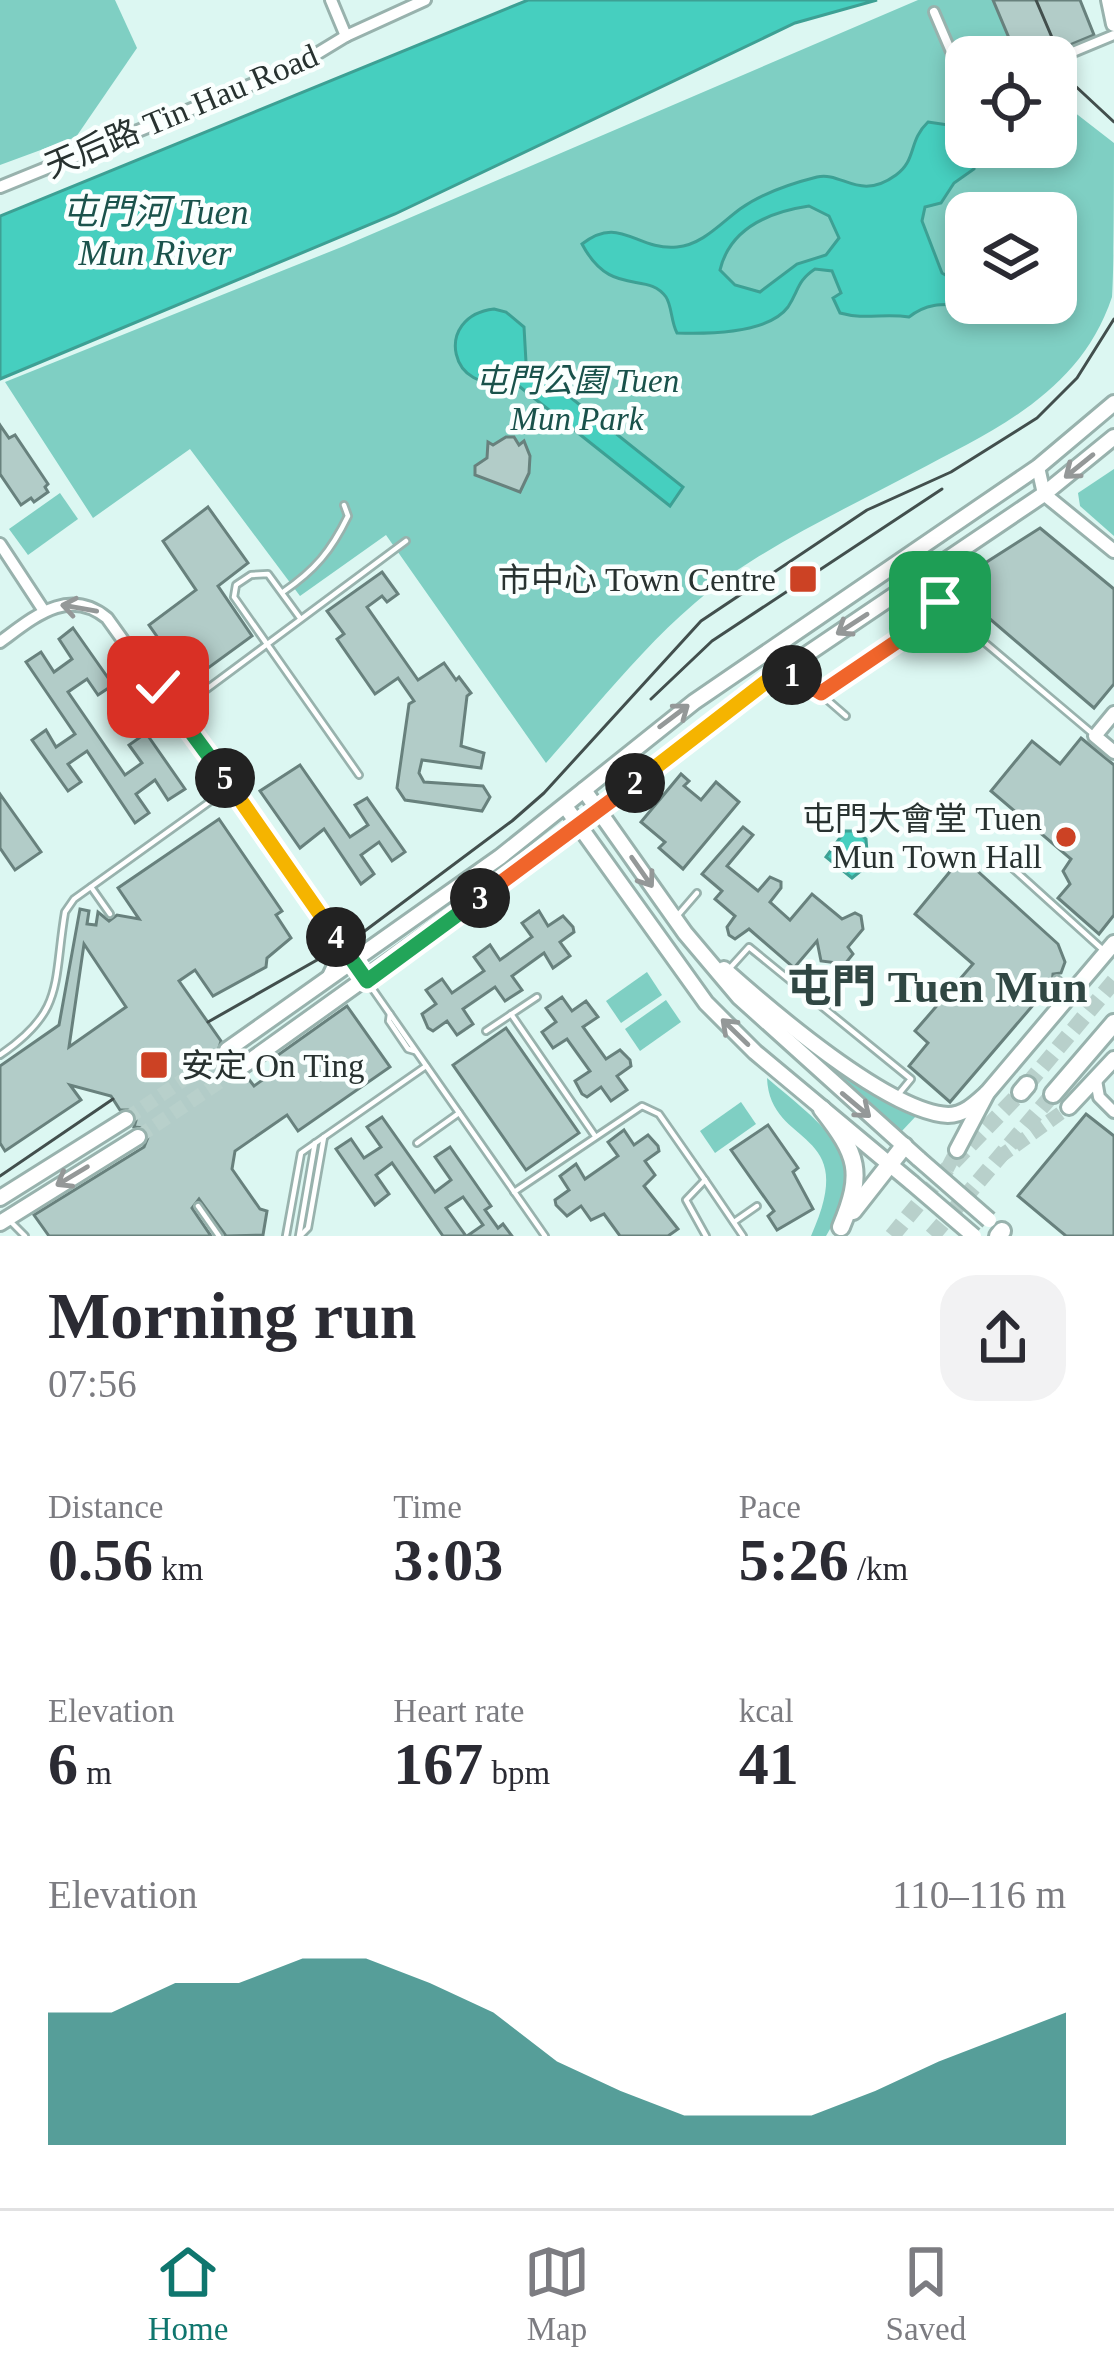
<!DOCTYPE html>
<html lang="en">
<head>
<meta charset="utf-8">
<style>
	:root { --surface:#fff; --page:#f2f2f3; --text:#2b2b33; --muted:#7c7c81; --line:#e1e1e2; --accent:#0f766e }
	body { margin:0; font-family:"Times New Roman","Noto Sans TC",serif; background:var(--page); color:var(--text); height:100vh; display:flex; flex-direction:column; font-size:45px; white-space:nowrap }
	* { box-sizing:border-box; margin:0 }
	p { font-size:39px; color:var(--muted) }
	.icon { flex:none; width:66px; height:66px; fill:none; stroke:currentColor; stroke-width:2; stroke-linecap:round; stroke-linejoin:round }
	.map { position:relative; height:1236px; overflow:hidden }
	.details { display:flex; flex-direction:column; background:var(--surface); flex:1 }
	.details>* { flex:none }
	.fabs { position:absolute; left:945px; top:36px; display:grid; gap:24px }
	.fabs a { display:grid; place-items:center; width:132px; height:132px; border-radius:24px; background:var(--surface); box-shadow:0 6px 18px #0003; font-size:60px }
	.pin { position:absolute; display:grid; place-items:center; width:102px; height:102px; color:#fff; margin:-51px; border-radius:24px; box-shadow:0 6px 18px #0006 }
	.km { position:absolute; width:60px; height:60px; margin:-30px; border-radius:50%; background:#222; color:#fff; font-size:33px; line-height:60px; text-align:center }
	.round { display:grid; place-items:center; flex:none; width:126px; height:126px; border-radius:36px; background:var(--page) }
	.head { display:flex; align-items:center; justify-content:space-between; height:204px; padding:0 48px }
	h1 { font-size:66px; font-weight:700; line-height:90px }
	.figures { display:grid; grid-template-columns:repeat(3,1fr); gap:18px; height:204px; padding:12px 48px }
	.figures div { display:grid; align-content:center }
	.figures b { font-size:60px; font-weight:700 }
	.figures small { font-size:33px; font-weight:400 }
	.figures p { font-size:33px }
	.chart { height:336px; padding:24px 48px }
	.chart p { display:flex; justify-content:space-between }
	.chart svg { width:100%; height:216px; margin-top:12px; fill:var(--accent); opacity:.7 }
	.tab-bar { display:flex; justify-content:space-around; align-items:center; height:168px; border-top:3px solid var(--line); background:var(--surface); font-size:33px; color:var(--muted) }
	.tab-bar a { display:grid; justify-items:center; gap:6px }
	.tab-bar .active { color:var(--accent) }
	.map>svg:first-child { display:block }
	.green { fill:#7fcfc3; fill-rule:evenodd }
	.water { fill:#46cfbf; stroke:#3da094; stroke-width:3; fill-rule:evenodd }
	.building { fill:#b2ccc8; stroke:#68817d; stroke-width:3; fill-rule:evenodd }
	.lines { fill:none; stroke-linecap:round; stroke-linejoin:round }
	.secondary-tunnel { stroke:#b8d0cb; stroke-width:14; stroke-dasharray:14 7; stroke-linecap:butt }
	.trunk-tunnel { stroke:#b8d0cb; stroke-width:16; stroke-dasharray:16 8; stroke-linecap:butt }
	.service-casing { stroke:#98b2ad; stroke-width:10 }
	.pedestrian-casing { stroke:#98b2ad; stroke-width:14 }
	.minor-casing { stroke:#98b2ad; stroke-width:16 }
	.tertiary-casing { stroke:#98b2ad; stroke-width:18 }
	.secondary-casing { stroke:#98b2ad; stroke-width:20 }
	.trunk-casing { stroke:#98b2ad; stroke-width:22 }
	.service { stroke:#fff; stroke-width:4.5 }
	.pedestrian { stroke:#fff; stroke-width:8 }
	.minor { stroke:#fff; stroke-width:10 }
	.tertiary { stroke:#fff; stroke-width:12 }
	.secondary { stroke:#fff; stroke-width:14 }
	.trunk { stroke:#fff; stroke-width:16 }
	.tram { stroke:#424f4d; stroke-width:3 }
	.secondary-bridge-casing { stroke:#98b2ad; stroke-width:20; stroke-linecap:butt }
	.secondary-bridge { stroke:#fff; stroke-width:14 }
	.oneway { stroke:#949898 }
	.split-1-casing { stroke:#fff; stroke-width:24 }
	.split-2-casing { stroke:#fff; stroke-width:24 }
	.split-3-casing { stroke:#fff; stroke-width:24 }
	.split-4-casing { stroke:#fff; stroke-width:24 }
	.split-5-casing { stroke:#fff; stroke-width:24 }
	.split-6-casing { stroke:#fff; stroke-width:24 }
	.split-1 { stroke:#f0652b; stroke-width:15 }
	.split-2 { stroke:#f5b400; stroke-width:15 }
	.split-3 { stroke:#f0652b; stroke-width:15 }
	.split-4 { stroke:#22a559; stroke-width:15 }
	.split-5 { stroke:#f5b400; stroke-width:15 }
	.split-6 { stroke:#22a559; stroke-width:15 }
	.poi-dot { fill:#cc4224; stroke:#fafffe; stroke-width:4.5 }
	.labels { text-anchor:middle; stroke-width:9; stroke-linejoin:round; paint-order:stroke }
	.street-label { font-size:33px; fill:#283230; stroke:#fafffe }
	.park-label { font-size:33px; font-style:italic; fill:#19524b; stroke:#fafffe }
	.poi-label { font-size:33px; fill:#283230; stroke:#fafffe; text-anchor:end }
	.water-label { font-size:36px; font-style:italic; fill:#1b534c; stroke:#fafffe }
	.district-label { font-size:45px; font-weight:bold; fill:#304743; stroke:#fafffe }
</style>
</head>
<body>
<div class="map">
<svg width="1114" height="1236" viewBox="0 0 1114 1236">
	<rect width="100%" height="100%" fill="#dcf7f2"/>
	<g class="green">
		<path d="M0,0h115l22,48 -61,89 -76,28z"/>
		<path d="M918,0h75l24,57h-51v90h90v-49l58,45c0,33 0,128 -2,154 -32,96 -118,133 -199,176 -53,28 -109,55 -160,87 -84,52 -142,130 -207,203l-160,-228 -86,61 -110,-147 -97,69 -88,-136 339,-136zM966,213h90v90h-90z"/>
		<path d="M1114,469v67l-34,-30 -2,-13z"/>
		<path d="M60,493l18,26 -50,36 -19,-26z"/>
		<path d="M647,972l15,23 -41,28 -15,-22z"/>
		<path d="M666,1000l15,22 -41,29 -15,-22z"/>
		<path d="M782,1030l135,85 -16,17z"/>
		<path d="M767,1078c57,49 109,79 59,158h-15c51,-111 -41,-86 -44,-158z"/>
		<path d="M741,1102l15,22 -41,29 -15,-22z"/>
	</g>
	<g class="water">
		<path d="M528,0h349l-82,23 -400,191 -395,165v-163z"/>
		<path d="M928,122l34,5 4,20 10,1 -2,21 -20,14 -13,20 -16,4 -3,14 20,52 21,12 1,20c-23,-1 -37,-2 -55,12 -25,-4 -44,3 -69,-4l-7,-15 8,-5 -9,-22 -17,-2c-18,12 -16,21 -27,38 -20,27 -80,27 -111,26 -6,-11 -5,-27 -11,-36 -19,-27 -55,2 -84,-53 38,-30 54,7 95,3 25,-2 44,-24 63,-38 21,-15 53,-26 77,-32 25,-6 42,25 79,-2 21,-15 12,-34 32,-53zM809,206l20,10 10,22 -13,17 -29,9 -37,28 -25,-7 -15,-15c10,-42 49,-58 89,-64z"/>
		<path d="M494,309l12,3 18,15 2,35 157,125 -13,19 -160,-127c-60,20 -78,-63 -16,-70z"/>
		<path d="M845,831h11l10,8 2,26 -16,13 -26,-21z"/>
	</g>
	<g class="building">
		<path d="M993,0h87l14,35 -53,22h-24z"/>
		<path d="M0,425l9,13 6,-3 33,49 -3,3 3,5 -14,10 -3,-4 -10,7 -21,-31z"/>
		<path d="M506,437h8l5,8 5,-4 6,15 -1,17 -9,19 -45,-17v-9l12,-8 1,-16 5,3z"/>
		<path d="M208,507l40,56 -30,23 34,50 -63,46 -40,-57 47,-35 -33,-49z"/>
		<path d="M1040,528l74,61v95l-20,24 -139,-119 13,-15z"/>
		<path d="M382,572l16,22 -11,8 -5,-6 -15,11 51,73 26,-17 12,17 3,-3 12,16 -4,3 -6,50 23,7 -3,15 -59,-8 -3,13 5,9 59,4 7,11 -8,14 -77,-11 -8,-12 12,-84 5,-3 -16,-23 -23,16 -38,-55 7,-5 -17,-23z"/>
		<path d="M73,628l40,57 -15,10 -11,-16 -19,13 57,83 17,-12 -13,-18 17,-12 39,56 -17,11 -13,-20 -19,14 13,19 -14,10 -48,-72 -19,13 13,18 -13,9 -36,-51 14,-10 10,17 19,-13 -49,-72 15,-10 13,20 18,-13 -13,-20z"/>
		<path d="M1081,738l33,27v150l-15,19 -41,-36 12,-14 -7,-13 8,-12 -80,-68 41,-50 28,23z"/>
		<path d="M300,765l50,72 18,-12 -13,-20 12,-7 38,54 -13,9 -13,-19 -18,13 13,19 -13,10 -37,-55 -24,19 -40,-57z"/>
		<path d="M681,774l8,7 -5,5 17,14 15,-18 23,20 -56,67 -24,-21 6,-6 -24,-20z"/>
		<path d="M0,794l41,58 -26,18 -15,-22z"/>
		<path d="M219,819l63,92 -6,4 15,23 -24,20 -1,9 -53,29 -18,-26 -16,11 42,60 -4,14 16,5 -1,15 15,2 7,9 24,-17 -7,-9 76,-54 43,61 -92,64 -11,-16 -52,36 -3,18 28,40 7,2 -4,24 -37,1 -27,-37 -7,9 19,28h-162l-15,-21 110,-68 5,-12 -5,-7 -10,-1 3,-10 -5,-7h-12l-9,-14 -41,-11 11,15 -76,51 -5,-8v-77l59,-41 21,-116 9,2 -2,13 9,1 2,-13 11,9 8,-6 22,4 -21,-31zM84,944l42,63 -57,40z"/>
		<path d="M743,827l10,8 -26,31 31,25 12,-14 11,5v6l-11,14 20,18 22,-26 30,25 13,-6 6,3 2,13 -15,18 5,7 -8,10 -24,-3 -4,-20 -23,27 -45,-39 -14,10 -6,-4 -2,-8 8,-11 -20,-17 7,-8 -20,-17z"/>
		<path d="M962,857l96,87 7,18 -4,11 -8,1 -1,9 -102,119 -41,-36 19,-23 -13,-12 58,-67 -58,-50z"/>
		<path d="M539,911l9,15 15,-10 10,11 1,5 -14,10 10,14 -17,12 -9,-15 -32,23 10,14 -17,11 -10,-14 -32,22 10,15 -16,11 -10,-14 -14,10 -5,-3 -6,-14 14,-10 -10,-14 16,-11 10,14 32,-22 -10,-14 16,-12 10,15 32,-23 -10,-14z"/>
		<path d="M562,997l10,14 14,-10 12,16 -15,10 23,32 14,-9 10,10 1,6 -14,10 10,14 -16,11 -10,-14 -14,10 -5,-3 -7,-13 15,-10 -23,-32 -14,9 -11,-16 14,-10 -10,-14z"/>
		<path d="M506,1028l73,105 -53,37 -73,-105z"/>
		<path d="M1086,1114l28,22v100h-48l-48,-40z"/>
		<path d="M382,1117l53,75 16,-12 -16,-23 15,-10 41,59 -6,4 13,18 5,-4 9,12h-45l16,-11 -20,-28 -17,11 20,28h-23l-51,-73 -16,12 13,19 -14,11 -39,-56 15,-10 13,19 17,-11 -14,-20z"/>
		<path d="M768,1125l30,43 -5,4 20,37 -36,21 -9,-14 6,-5 -43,-61z"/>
		<path d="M624,1130l10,15 14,-10 10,11 1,5 -14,10 10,14 -11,11 34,43 -10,7h-48l-16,-22 -13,6 -10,-14 -14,10 -11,-11 -1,-5 14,-10 -9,-14 16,-12 9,15 23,-16 10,-7 -10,-14z"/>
	</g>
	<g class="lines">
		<g class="secondary-tunnel">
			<path d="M126,1119l101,-69"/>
			<path d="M138,1137l102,-69"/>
			<path d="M998,1158l71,-51"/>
			<path d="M947,1169l10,-19"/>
		</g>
		<g class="trunk-tunnel">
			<path d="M1027,1085l87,-104"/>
			<path d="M892,1236l55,-67 74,-77"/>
			<path d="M932,1236l121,-142"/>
		</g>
		<defs>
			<g id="service">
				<path d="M940,571l-4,21 9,17 148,125"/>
				<path d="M283,592c32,-22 48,-41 65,-76l-4,-11"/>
				<path d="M300,618l-32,-44 -17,1 -15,10 -2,12 125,178"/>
				<path d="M787,674l21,9 38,33"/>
				<path d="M821,693l124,-84"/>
				<path d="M176,712l230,-171"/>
				<path d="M120,714l33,-24"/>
				<path d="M1008,864l94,85"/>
				<path d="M91,887l19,27"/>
				<path d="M678,915l19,-22"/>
				<path d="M730,968l19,-21 162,132 -14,17"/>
				<path d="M1057,979l12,10"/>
				<path d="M367,981l178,255"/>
				<path d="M390,1014l-1,7 19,28 7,2"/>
				<path d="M511,1014l84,122"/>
				<path d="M486,1031l51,-34"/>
				<path d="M0,1055c65,-44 53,-71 65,-143l9,-13 152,-109"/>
				<path d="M417,1143l42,-30"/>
				<path d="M514,1192l128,-86 17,8 46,66"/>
				<path d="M198,1206l21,30"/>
				<path d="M734,1222l23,-16"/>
				<path d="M12,1223l13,13"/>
				<path d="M286,1236l15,-83 125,-87"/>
				<path d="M299,1236l16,-93"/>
				<path d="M300,1236l8,-8 16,-91"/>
				<path d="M706,1236l-20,-36 19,-20 38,56"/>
			</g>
			<g id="pedestrian">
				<path d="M934,12l18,42 14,17"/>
				<path d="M1056,59l58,-24"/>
			</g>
			<g id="minor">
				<path d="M331,0l15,36"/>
				<path d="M0,187l295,-120 51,-31 79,-36"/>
				<path d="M0,544l44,67"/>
				<path d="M0,642c33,-24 68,-56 107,-24l260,363"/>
				<path d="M328,976l7,-15 1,-24"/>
				<path d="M1096,1080l3,17 15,15"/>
			</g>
			<g id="tertiary">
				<path d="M1038,467l6,27 70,57"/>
				<path d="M1114,713l-19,23 19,16"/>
			</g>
			<g id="secondary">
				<path d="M1109,0l5,24"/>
				<path d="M584,790l101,143 54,64 180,162"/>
				<path d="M565,806l141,197 49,49 157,131"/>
				<path d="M724,969c45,40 164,143 224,146 16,0 28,-12 39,-22"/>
				<path d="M227,1050l273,-193 194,-155 344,-235 76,-64"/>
				<path d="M240,1068l359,-257 143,-113 302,-204 70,-57"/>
				<path d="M1069,1107l45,-48"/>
				<path d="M957,1150l30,-57 127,-150"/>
				<path d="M0,1198l126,-79"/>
				<path d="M0,1223l138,-86"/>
			</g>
			<g id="trunk">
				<path d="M1021,1092l6,-7"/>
				<path d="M1053,1094l61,-71"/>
				<path d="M822,1109c36,46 42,63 19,118"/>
				<path d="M853,1211l51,-65"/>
				<path d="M998,1236l4,-5"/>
			</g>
		</defs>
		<use href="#service" class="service-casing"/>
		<use href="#pedestrian" class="pedestrian-casing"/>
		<use href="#minor" class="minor-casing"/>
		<use href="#tertiary" class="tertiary-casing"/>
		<use href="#secondary" class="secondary-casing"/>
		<use href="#trunk" class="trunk-casing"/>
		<use href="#service" class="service"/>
		<use href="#pedestrian" class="pedestrian"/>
		<use href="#minor" class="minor"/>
		<use href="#tertiary" class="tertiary"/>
		<use href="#secondary" class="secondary"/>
		<use href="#trunk" class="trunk"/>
		<g class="tram">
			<path d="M1036,0l35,82 43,40"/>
			<path d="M651,699l61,-58 230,-152"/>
			<path d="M208,1022l146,-83 158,-118 32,-28 157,-172 166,-111 84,-38 86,-54 40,-40 37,-59"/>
			<path d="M0,1176l113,-77"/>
		</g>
		<defs>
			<g id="secondary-bridge">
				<path d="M919,1159l70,61"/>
				<path d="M912,1183l62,53"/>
			</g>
		</defs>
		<use href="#secondary-bridge" class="secondary-bridge-casing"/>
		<use href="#secondary-bridge" class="secondary-bridge"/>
	</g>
	<defs><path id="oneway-shaft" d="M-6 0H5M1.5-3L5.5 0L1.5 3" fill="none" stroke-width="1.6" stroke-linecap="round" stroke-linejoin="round" transform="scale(3)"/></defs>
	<g class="oneway">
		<use href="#oneway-shaft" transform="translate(1079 466) rotate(141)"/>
		<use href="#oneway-shaft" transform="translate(79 608) rotate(-170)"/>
		<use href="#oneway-shaft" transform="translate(852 624) rotate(147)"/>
		<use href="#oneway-shaft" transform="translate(674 716) rotate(-37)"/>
		<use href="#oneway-shaft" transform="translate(642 872) rotate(55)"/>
		<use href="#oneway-shaft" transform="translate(735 1032) rotate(-136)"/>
		<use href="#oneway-shaft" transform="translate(856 1105) rotate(40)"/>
		<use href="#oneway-shaft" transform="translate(72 1176) rotate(149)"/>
	</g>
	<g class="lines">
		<defs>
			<path id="split-1" d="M792,675l29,18 124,-84 -5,-7"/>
			<path id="split-2" d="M635,783l141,-109 16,1"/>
			<path id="split-3" d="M480,898l155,-115"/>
			<path id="split-4" d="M336,937l31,44 113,-83"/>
			<path id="split-5" d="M225,778l111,159"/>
			<path id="split-6" d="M158,687l67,91"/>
		</defs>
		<use href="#split-1" class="split-1-casing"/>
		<use href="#split-2" class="split-2-casing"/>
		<use href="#split-3" class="split-3-casing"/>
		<use href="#split-4" class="split-4-casing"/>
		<use href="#split-5" class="split-5-casing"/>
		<use href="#split-6" class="split-6-casing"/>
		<use href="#split-1" class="split-1"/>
		<use href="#split-2" class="split-2"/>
		<use href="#split-3" class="split-3"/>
		<use href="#split-4" class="split-4"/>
		<use href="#split-5" class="split-5"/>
		<use href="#split-6" class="split-6"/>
	</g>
	<g class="poi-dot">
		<rect x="788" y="564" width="30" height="30" rx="6"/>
		<circle cx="1066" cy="837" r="12"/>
		<rect x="139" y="1050" width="30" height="30" rx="6"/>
	</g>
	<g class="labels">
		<g class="street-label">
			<text transform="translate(181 110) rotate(-23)" y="12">天后路 Tin Hau Road</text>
		</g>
		<g class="park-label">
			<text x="577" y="392">屯門公園 Tuen<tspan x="577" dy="38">Mun Park</tspan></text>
		</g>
		<g class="poi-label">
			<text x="776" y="591">市中心 Town Centre</text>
			<text x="1042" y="830">屯門大會堂 Tuen<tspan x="1042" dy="38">Mun Town Hall</tspan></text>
			<text x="181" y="1077" text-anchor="start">安定 On Ting</text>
		</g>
		<g class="water-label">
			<text x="155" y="224">屯門河 Tuen<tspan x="155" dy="41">Mun River</tspan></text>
		</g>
		<g class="district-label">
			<text x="937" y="1002">屯門 Tuen Mun</text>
		</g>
	</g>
</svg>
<div class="fabs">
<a><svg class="icon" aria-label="locate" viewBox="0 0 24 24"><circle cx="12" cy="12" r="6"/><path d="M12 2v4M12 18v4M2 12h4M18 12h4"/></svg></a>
<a><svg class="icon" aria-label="layers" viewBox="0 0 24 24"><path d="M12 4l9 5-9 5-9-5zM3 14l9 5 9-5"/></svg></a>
</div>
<div class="pin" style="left:940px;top:602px;background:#1e9e55"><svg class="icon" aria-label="arrive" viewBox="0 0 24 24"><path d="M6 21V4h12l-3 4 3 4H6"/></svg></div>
<div class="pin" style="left:158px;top:687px;background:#d93025"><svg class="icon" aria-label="check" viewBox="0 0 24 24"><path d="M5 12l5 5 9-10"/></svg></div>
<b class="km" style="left:792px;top:675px">1</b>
<b class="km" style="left:635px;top:783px">2</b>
<b class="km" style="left:480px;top:898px">3</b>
<b class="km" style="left:336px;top:937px">4</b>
<b class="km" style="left:225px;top:778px">5</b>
</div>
<section class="details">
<div class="head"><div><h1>Morning run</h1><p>07:56</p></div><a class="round"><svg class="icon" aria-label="share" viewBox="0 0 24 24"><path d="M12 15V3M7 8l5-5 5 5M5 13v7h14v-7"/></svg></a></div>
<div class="figures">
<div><p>Distance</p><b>0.56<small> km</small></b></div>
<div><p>Time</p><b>3:03</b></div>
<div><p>Pace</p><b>5:26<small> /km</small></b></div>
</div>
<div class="figures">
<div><p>Elevation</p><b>6<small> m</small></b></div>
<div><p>Heart rate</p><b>167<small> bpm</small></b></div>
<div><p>kcal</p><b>41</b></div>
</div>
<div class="chart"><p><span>Elevation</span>110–116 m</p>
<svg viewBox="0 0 160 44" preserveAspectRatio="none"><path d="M0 44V17L10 17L20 11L30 11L40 6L50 6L60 11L70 17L80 27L90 33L100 38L110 38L120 38L130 33L140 27L150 22L160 17V44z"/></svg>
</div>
</section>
<nav class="tab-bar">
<a class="active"><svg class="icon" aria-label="home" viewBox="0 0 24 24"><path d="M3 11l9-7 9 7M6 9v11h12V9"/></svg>Home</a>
<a><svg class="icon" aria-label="map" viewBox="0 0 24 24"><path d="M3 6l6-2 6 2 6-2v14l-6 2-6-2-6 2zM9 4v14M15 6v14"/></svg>Map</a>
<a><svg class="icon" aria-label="saved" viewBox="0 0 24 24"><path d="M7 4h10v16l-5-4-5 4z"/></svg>Saved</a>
</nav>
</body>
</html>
